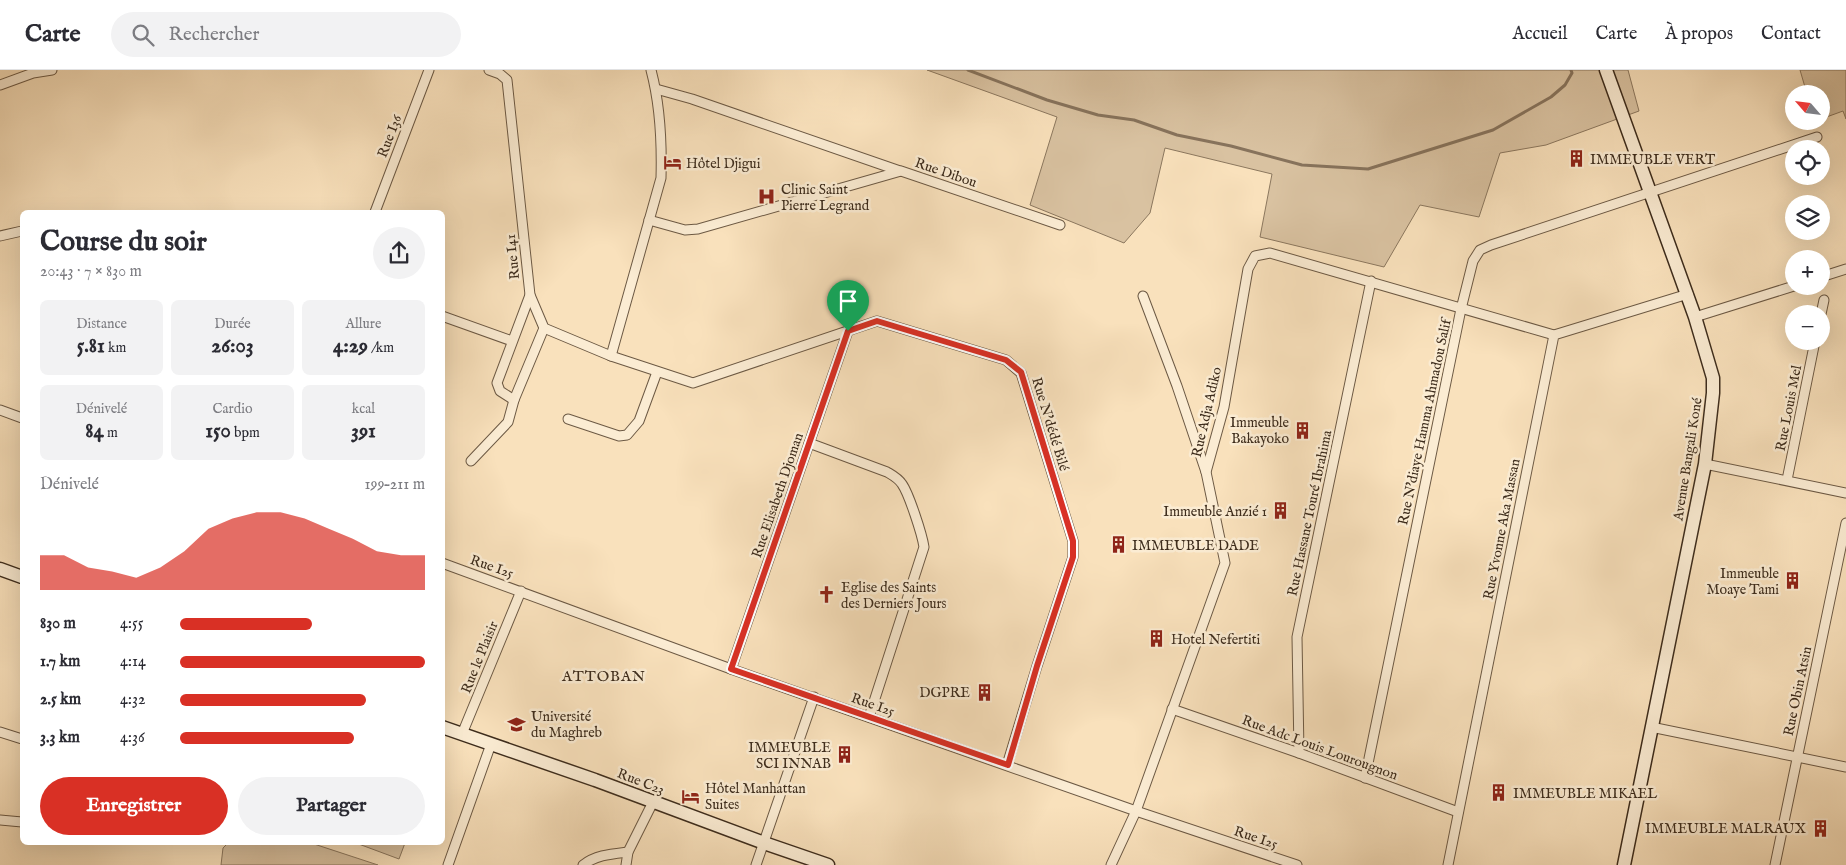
<!DOCTYPE html>
<html lang="fr">
<head>
<meta charset="utf-8">
<style>
	:root { --surface:#fff; --page:#f2f2f3; --text:#2b2b33; --muted:#7c7c81; --line:#e1e1e2; --accent:#d93025 }
	body { margin:0; font-family:"IM FELL English",serif; background:var(--page); color:var(--text); height:100vh; display:flex; flex-direction:column; font-size:19px; white-space:nowrap }
	* { box-sizing:border-box; margin:0 }
	p { font-size:16px; color:var(--muted) }
	.icon { flex:none; width:28px; height:28px; fill:none; stroke:currentColor; stroke-width:2; stroke-linecap:round; stroke-linejoin:round }
	.map { position:relative; flex:1; overflow:hidden }
	.details { position:absolute; left:20px; top:140px; width:425px; height:635px; display:flex; flex-direction:column; background:var(--surface); border-radius:8px; box-shadow:0 5px 20px #0002 }
	.details>* { flex:none }
	.needle { width:32px; rotate:298deg }
	.tools { position:absolute; left:1785px; top:15px; display:grid; gap:10px }
	.tools a { display:grid; place-items:center; width:45px; height:45px; border-radius:50%; background:var(--surface); box-shadow:0 5px 20px #0002; font-size:25px }
	.pin { position:absolute; display:grid; place-items:center; width:42px; height:42px; color:#fff; margin:-51px -21px; border-radius:50% 50% 50% 0; rotate:-45deg; box-shadow:0 0 5px #0007 }
	.pin .icon { rotate:45deg }
	.round { display:grid; place-items:center; flex:none; width:52px; height:52px; border-radius:26px; background:var(--page) }
	.head { display:flex; align-items:center; justify-content:space-between; height:85px; padding:0 20px }
	h1 { font-size:28px; font-weight:700; line-height:38px }
	.figures { display:grid; grid-template-columns:repeat(3,1fr); gap:8px; height:85px; padding:5px 20px }
	.figures div { display:grid; align-content:center; border-radius:8px; background:var(--page); text-align:center }
	.figures b { font-size:21px; font-weight:700 }
	.figures small { font-size:14px; font-weight:400 }
	.figures p { font-size:14px }
	.chart { height:140px; padding:10px 20px }
	.chart p { display:flex; justify-content:space-between }
	.chart svg { width:100%; height:90px; margin-top:5px; fill:var(--accent); opacity:.7 }
	.cta { display:flex; gap:10px; margin-top:auto; padding:10px 20px }
	.cta a { flex:1; height:58px; border-radius:30px; background:var(--accent); color:#fff; font-size:20px; font-weight:700; line-height:58px; text-align:center }
	.cta a+a { background:var(--page); color:var(--text) }
	ul { padding:0 20px; list-style:none; font-size:16px }
	li { display:grid; grid-template-columns:80px 60px 1fr; align-items:center; height:38px }
	li i { height:12px; border-radius:6px; background:var(--accent) }
	header { display:flex; align-items:center; gap:30px; box-sizing:border-box; height:70px; padding:0 25px; background:var(--surface); border-bottom:1px solid var(--line) }
	header strong { font-size:24px }
	nav { display:flex; gap:28px; margin-inline-start:auto; font-size:18px }
	.search { width:350px; height:45px; background:var(--page); display:flex; align-items:center; gap:12px; box-sizing:border-box; padding:0 18px; border-radius:28px; color:var(--muted); font-size:19px }
	.map>svg:first-child { display:block }
	.green { fill:#d9c2a1; stroke:#8b775e }
	.lines { fill:none; stroke-linecap:round; stroke-linejoin:round }
	.stream { stroke:#87735c; stroke-width:3 }
	.street-casing { stroke:#6c5944; stroke-width:11 }
	.secondary-casing { stroke:#3d2c1c; stroke-width:15 }
	.street { stroke:#fbecd3; stroke-width:9 }
	.secondary { stroke:#fbecd3; stroke-width:12 }
	.route-casing { stroke:#fff; stroke-width:10 }
	.route { stroke:#d93025; stroke-width:6 }
	.labels { text-anchor:middle; stroke-width:5; stroke-linejoin:round; paint-order:stroke }
	.street-label { font-size:14px; fill:#3d2c1c; stroke:#fbecd3 }
	.poi-label { font-size:14px; fill:#3d2c1c; stroke:#fbecd3; text-anchor:start }
	.neighbourhood-label { font-size:15px; letter-spacing:1px; fill:#3d2c1c; stroke:#fbecd3 }
</style>
</head>
<body>
<header>
<strong>Carte</strong>
<div class="search"><svg class="icon" aria-label="search" viewBox="0 0 24 24"><circle cx="10" cy="10" r="6"/><path d="M15 15l6 6"/></svg>Rechercher</div>
<nav><a>Accueil</a><a>Carte</a><a>À propos</a><a>Contact</a></nav>
</header>
<div class="map">
<svg width="1846" height="795" viewBox="0 0 1846 795">
	<rect width="100%" height="100%" fill="#f9e1bc"/>
	<filter id="stains"><feTurbulence type="fractalNoise" baseFrequency=".004" numOctaves="4"/><feColorMatrix values="0 0 0 0 .2 0 0 0 0 .09 0 0 0 0 .02 0 0 0 .5 -.17"/></filter>
	<radialGradient id="worn" r=".72"><stop offset=".6" stop-color="#630" stop-opacity="0"/><stop offset="1" stop-color="#630" stop-opacity=".3"/></radialGradient>
	<g class="green">
		<path d="M927,0h701l11,41 -93,34 -46,8 -21,64 -59,-12 -36,62 -124,-30 12,-63 -107,-26 -15,65 -26,30 -94,-38 27,-88z"/>
		<path d="M1800,0h46v49l-3,-8 -22,8v-25h-14z"/>
		<path d="M228,773h83l67,22h-157l2,-17z"/>
		<path d="M356,773h49l-6,16z"/>
	</g>
	<g class="lines">
		<path class="stream" d="M968,0l79,30 51,15 36,5 43,15 54,11 71,19 66,4 125,-39 58,-33 14,-12 7,-12 -1,-3"/>
		<defs>
			<g id="street">
				<path d="M489,0l11,4 7,6 23,215 14,33 67,28 82,27 184,-62 129,39 15,13 52,168v16l-36,109 -30,99"/>
				<path d="M0,15l33,-12 19,-3"/>
				<path d="M656,19l36,10 208,72"/>
				<path d="M375,142l54,-142"/>
				<path d="M649,150l36,10 13,-1 203,-58 159,54"/>
				<path d="M0,166l22,-5"/>
				<path d="M1821,207l25,-8"/>
				<path d="M1143,226l34,90 29,86"/>
				<path d="M1821,244l3,-14"/>
				<path d="M442,246l70,25"/>
				<path d="M1695,247l99,-31"/>
				<path d="M611,286l50,-178c1,-36 -1,-74 -10,-108"/>
				<path d="M514,330l-14,-9 -3,-8 33,-88"/>
				<path d="M0,340l22,8"/>
				<path d="M568,349l51,17 8,-1 12,-14 18,-49"/>
				<path d="M809,373l78,29c5,3 11,6 15,12 7,10 20,50 22,63l-55,170"/>
				<path d="M471,391l37,-39 6,-22 30,-72"/>
				<path d="M1705,394l141,29"/>
				<path d="M1787,410l28,-139"/>
				<path d="M442,493l289,106 405,142 161,54"/>
				<path d="M731,599l117,-338"/>
				<path d="M1172,639l127,44 159,59"/>
				<path d="M1651,657l195,40"/>
				<path d="M0,662l22,7"/>
				<path d="M462,664l59,-143"/>
				<path d="M1299,683l-2,-116 74,-356"/>
				<path d="M1365,708l96,-469 12,-48 7,-11 11,-5 326,-108"/>
				<path d="M0,750l22,2"/>
				<path d="M448,795l43,-121"/>
				<path d="M583,795c13,-10 28,-11 45,-13"/>
				<path d="M626,795l2,-13 25,-50"/>
				<path d="M756,795l58,-168"/>
				<path d="M1111,795l25,-54 89,-248 -19,-91 18,-65 24,-138 7,-13 15,-3 284,82"/>
				<path d="M1448,795l106,-530 134,-41"/>
				<path d="M1775,795l71,-342"/>
			</g>
			<g id="secondary">
				<path d="M1606,0l89,247 18,61v15l-8,71 -81,401"/>
				<path d="M0,499l22,8"/>
				<path d="M442,657l153,53 169,63 64,22"/>
			</g>
		</defs>
		<use href="#street" class="street-casing"/>
		<use href="#secondary" class="secondary-casing"/>
		<use href="#street" class="street"/>
		<use href="#secondary" class="secondary"/>
	</g>
	<g class="lines">
		<defs>
			<path id="route" d="M877,251l129,39 15,12 52,169v16l-36,109 -29,99 -277,-96 117,-338z"/>
		</defs>
		<use href="#route" class="route-casing"/>
		<use href="#route" class="route"/>
	</g>
	<defs>
		<symbol id="building-bare" viewBox="-9 -9 18 18"><path d="M-4-6H4V6H1V3H-1V6H-4ZM-2.5-4.3h1.7v1.8h-1.7ZM.8-4.3h1.7v1.8H.8ZM-2.5-1h1.7V.8h-1.7ZM.8-1h1.7V.8H.8Z" fill="#8f2418" stroke="#fbecd3" stroke-width="2.5" paint-order="stroke"/></symbol>
		<symbol id="hotel-bare" viewBox="-9 -9 18 18"><path d="M-6-4.5h1.5V1H6V5H4.5V3h-9V5H-6ZM-4 0a1.8 1.8 0 1 1 3.6 0ZM.5 0V-2.5h3Q6-2.5 6 0Z" fill="#8f2418" stroke="#fbecd3" stroke-width="2.5" paint-order="stroke"/></symbol>
		<symbol id="hospital-bare" viewBox="-9 -9 18 18"><path d="M-5-5h3v3.5h4V-5h3V5h-3V1.5h-4V5h-3Z" fill="#8f2418" stroke="#fbecd3" stroke-width="2.5" paint-order="stroke"/></symbol>
		<symbol id="church-bare" viewBox="-9 -9 18 18"><path d="M-1.2-6h2.4v3.5h3.3v2.4h-3.3V6h-2.4V-.1h-3.3v-2.4h3.3Z" fill="#8f2418" stroke="#fbecd3" stroke-width="2.5" paint-order="stroke"/></symbol>
		<symbol id="university-bare" viewBox="-9 -9 18 18"><path d="M0-5L7-2L0 1L-7-2ZM-4 1L0 2.5L4 1V4Q0 6-4 4Z" fill="#8f2418" stroke="#fbecd3" stroke-width="2.5" paint-order="stroke"/></symbol>
	</defs>
	<g fill-rule="evenodd">
		<use href="#building-bare" x="1564" y="76" width="25" height="25"/>
		<use href="#hotel-bare" x="660" y="80" width="25" height="25"/>
		<use href="#hospital-bare" x="754" y="114" width="25" height="25"/>
		<use href="#building-bare" x="1290" y="348" width="25" height="25"/>
		<use href="#building-bare" x="1268" y="428" width="25" height="25"/>
		<use href="#building-bare" x="1106" y="462" width="25" height="25"/>
		<use href="#building-bare" x="1780" y="498" width="25" height="25"/>
		<use href="#church-bare" x="814" y="512" width="25" height="25"/>
		<use href="#building-bare" x="1144" y="556" width="25" height="25"/>
		<use href="#building-bare" x="972" y="610" width="25" height="25"/>
		<use href="#university-bare" x="504" y="642" width="25" height="25"/>
		<use href="#building-bare" x="832" y="672" width="25" height="25"/>
		<use href="#building-bare" x="1486" y="710" width="25" height="25"/>
		<use href="#hotel-bare" x="678" y="714" width="25" height="25"/>
		<use href="#building-bare" x="1808" y="746" width="25" height="25"/>
	</g>
	<g class="labels">
		<g class="street-label">
			<text transform="translate(389 66) rotate(-69)" y="5">Rue I36</text>
			<text transform="translate(946 102) rotate(19)" y="5">Rue Dibou</text>
			<text transform="translate(512 187) rotate(-96)" y="5">Rue I41</text>
			<text transform="translate(1788 338) rotate(-79)" y="5">Rue Louis Mel</text>
			<text transform="translate(1206 342) rotate(-77)" y="5">Rue Adja Adiko</text>
			<text transform="translate(1424 352) rotate(-78)" y="5">Rue N'diaye Hamma Ahmadou Salif</text>
			<text transform="translate(1051 354) rotate(73)" y="5">Rue N'dédé Bilé</text>
			<text transform="translate(1687 389) rotate(-81)" y="5">Avenue Bangali Koné</text>
			<text transform="translate(777 425) rotate(-71)" y="5">Rue Elisabeth Djoman</text>
			<text transform="translate(1309 443) rotate(-78)" y="5">Rue Hassane Touré Ibrahima</text>
			<text transform="translate(1501 459) rotate(-79)" y="5">Rue Yvonne Aka Massan</text>
			<text transform="translate(492 496) rotate(19)" y="5">Rue I25</text>
			<text transform="translate(479 587) rotate(-68)" y="5">Rue le Plaisir</text>
			<text transform="translate(1797 621) rotate(-78)" y="5">Rue Obin Atsin</text>
			<text transform="translate(873 634) rotate(19)" y="5">Rue I25</text>
			<text transform="translate(1320 677) rotate(20)" y="5">Rue Adc Louis Lourougnon</text>
			<text transform="translate(641 711) rotate(21)" y="5">Rue C23</text>
			<text transform="translate(1256 767) rotate(18)" y="5">Rue I25</text>
		</g>
		<g class="poi-label">
			<text x="1590" y="94">IMMEUBLE VERT</text>
			<text x="686" y="98">Hôtel Djigui</text>
			<text x="781" y="124">Clinic Saint<tspan x="781" dy="16">Pierre Legrand</tspan></text>
			<text x="1289" y="357" text-anchor="end">Immeuble<tspan x="1289" dy="16">Bakayoko</tspan></text>
			<text x="1267" y="446" text-anchor="end">Immeuble Anzié 1</text>
			<text x="1132" y="480">IMMEUBLE DADE</text>
			<text x="1779" y="508" text-anchor="end">Immeuble<tspan x="1779" dy="16">Moaye Tami</tspan></text>
			<text x="841" y="522">Eglise des Saints<tspan x="841" dy="16">des Derniers Jours</tspan></text>
			<text x="1171" y="574">Hotel Nefertiti</text>
			<text x="970" y="627" text-anchor="end">DGPRE</text>
			<text x="531" y="651">Université<tspan x="531" dy="16">du Maghreb</tspan></text>
			<text x="831" y="682" text-anchor="end">IMMEUBLE<tspan x="831" dy="16">SCI INNAB</tspan></text>
			<text x="705" y="723">Hôtel Manhattan<tspan x="705" dy="16">Suites</tspan></text>
			<text x="1513" y="728">IMMEUBLE MIKAEL</text>
			<text x="1806" y="763" text-anchor="end">IMMEUBLE MALRAUX</text>
		</g>
		<g class="neighbourhood-label">
			<text x="604" y="611">ATTOBAN</text>
		</g>
	</g>
	<rect width="100%" height="100%" filter="url(#stains)"/>
	<rect width="100%" height="100%" fill="url(#worn)"/>
</svg>
<div class="tools">
<a><svg class="needle" viewBox="-14 -14 28 28"><path d="M0-13l5 13h-10z" fill="#e53935"/><path d="M0 13l5-13h-10z" fill="#7c7c81"/></svg></a>
<a><svg class="icon" aria-label="locate" viewBox="0 0 24 24"><circle cx="12" cy="12" r="6"/><path d="M12 2v4M12 18v4M2 12h4M18 12h4"/></svg></a>
<a><svg class="icon" aria-label="layers" viewBox="0 0 24 24"><path d="M12 4l9 5-9 5-9-5zM3 14l9 5 9-5"/></svg></a>
<a>+</a>
<a>−</a>
</div>
<div class="pin" style="left:848px;top:261px;background:#1e9e55"><svg class="icon" aria-label="arrive" viewBox="0 0 24 24"><path d="M6 21V4h12l-3 4 3 4H6"/></svg></div>
<section class="details">
<div class="head"><div><h1>Course du soir</h1><p>20:43 · 7 × 830 m</p></div><a class="round"><svg class="icon" aria-label="share" viewBox="0 0 24 24"><path d="M12 15V3M7 8l5-5 5 5M5 13v7h14v-7"/></svg></a></div>
<div class="figures">
<div><p>Distance</p><b>5.81<small> km</small></b></div>
<div><p>Durée</p><b>26:03</b></div>
<div><p>Allure</p><b>4:29<small> /km</small></b></div>
</div>
<div class="figures">
<div><p>Dénivelé</p><b>84<small> m</small></b></div>
<div><p>Cardio</p><b>150<small> bpm</small></b></div>
<div><p>kcal</p><b>391</b></div>
</div>
<div class="chart"><p><span>Dénivelé</span>199–211 m</p>
<svg viewBox="0 0 160 44" preserveAspectRatio="none"><path d="M0 44V27L10 27L20 33L30 35L40 38L50 33L60 25L70 14L80 9L90 6L100 6L110 9L120 14L130 19L140 25L150 27L160 27V44z"/></svg>
</div>
<ul>
<li><b>830 m</b>4:55<i style="width:54%"></i></li>
<li><b>1.7 km</b>4:14<i style="width:100%"></i></li>
<li><b>2.5 km</b>4:32<i style="width:76%"></i></li>
<li><b>3.3 km</b>4:36<i style="width:71%"></i></li>
</ul>
<div class="cta"><a>Enregistrer</a><a>Partager</a></div>
</section>
</div>
</body>
</html>
